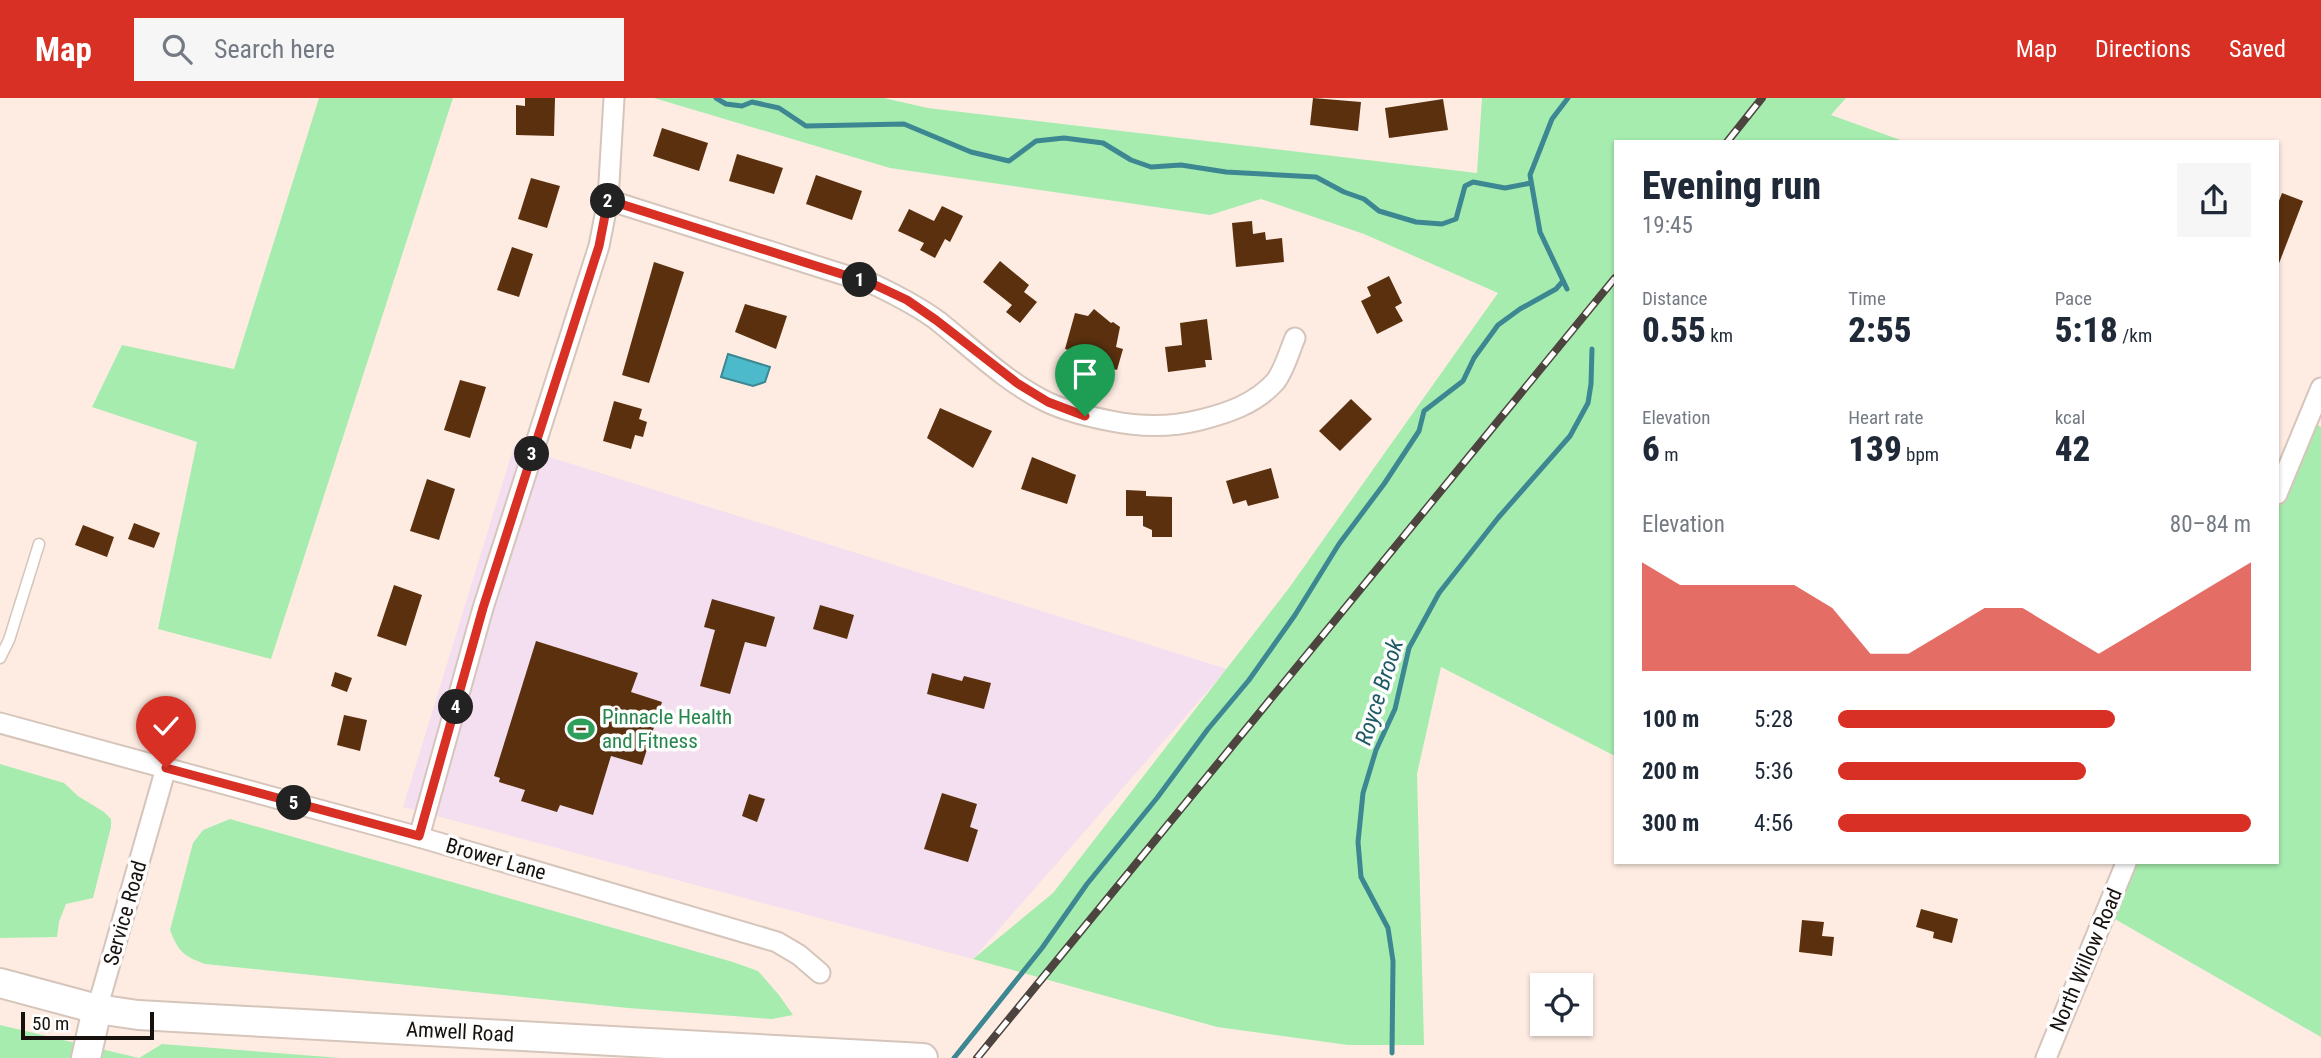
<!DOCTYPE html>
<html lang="en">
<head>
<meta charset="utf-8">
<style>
	:root { --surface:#fff; --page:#f6f6f7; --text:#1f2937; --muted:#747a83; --accent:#d93025 }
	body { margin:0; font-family:"Roboto Condensed",sans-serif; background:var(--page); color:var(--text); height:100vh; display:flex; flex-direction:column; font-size:26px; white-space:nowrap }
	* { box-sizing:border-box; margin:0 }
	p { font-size:23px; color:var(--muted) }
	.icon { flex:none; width:38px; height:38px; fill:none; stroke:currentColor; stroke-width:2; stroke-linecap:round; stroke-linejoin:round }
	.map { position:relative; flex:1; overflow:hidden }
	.panel { position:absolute; left:1614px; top:42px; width:665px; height:724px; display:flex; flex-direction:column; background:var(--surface); border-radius:0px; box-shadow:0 2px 5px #0004 }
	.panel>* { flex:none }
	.tools { position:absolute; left:1530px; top:875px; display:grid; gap:14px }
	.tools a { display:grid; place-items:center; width:63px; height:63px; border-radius:0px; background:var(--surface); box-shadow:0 2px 5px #0004; font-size:35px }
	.scale { position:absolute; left:21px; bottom:18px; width:133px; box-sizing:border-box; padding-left:7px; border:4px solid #17110d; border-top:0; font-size:19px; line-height:24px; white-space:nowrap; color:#17110d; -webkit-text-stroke:5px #fdfdfd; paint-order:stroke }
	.pin { position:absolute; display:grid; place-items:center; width:60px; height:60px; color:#fff; margin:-72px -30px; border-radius:50% 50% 50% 0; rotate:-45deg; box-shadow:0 0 7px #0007 }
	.pin .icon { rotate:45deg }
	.km { position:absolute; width:35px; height:35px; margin:-18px; border-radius:50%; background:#222; color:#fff; font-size:19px; line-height:35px; text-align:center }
	.round { display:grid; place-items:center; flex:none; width:74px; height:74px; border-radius:0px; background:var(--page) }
	.summary { display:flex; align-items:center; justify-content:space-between; height:119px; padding:0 28px }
	h1 { font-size:38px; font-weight:800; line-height:52px }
	.stats { display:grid; grid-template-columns:repeat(3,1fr); gap:10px; height:119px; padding:7px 28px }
	.stats div { display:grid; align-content:center }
	.stats b { font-size:35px; font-weight:800 }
	.stats small { font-size:19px; font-weight:400 }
	.stats p { font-size:19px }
	.chart { height:196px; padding:14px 28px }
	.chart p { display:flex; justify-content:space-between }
	.chart svg { width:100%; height:126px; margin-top:7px; fill:var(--accent); opacity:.7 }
	ul { padding:0 28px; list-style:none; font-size:23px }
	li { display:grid; grid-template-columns:112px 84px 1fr; align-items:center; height:52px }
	li i { height:18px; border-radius:9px; background:var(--accent) }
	header { display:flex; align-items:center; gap:42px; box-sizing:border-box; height:98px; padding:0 35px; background:var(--accent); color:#fff }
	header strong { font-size:33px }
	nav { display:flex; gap:38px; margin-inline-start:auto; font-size:24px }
	.search { width:490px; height:63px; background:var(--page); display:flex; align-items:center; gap:18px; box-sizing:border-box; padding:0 24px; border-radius:0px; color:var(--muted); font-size:26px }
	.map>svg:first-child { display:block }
	.commercial { fill:#f3dfef }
	.green { fill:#a6ecaf }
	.water { fill:#4cbacb; stroke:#3c8792; stroke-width:2 }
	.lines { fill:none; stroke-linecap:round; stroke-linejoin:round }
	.stream { stroke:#3c8792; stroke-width:5 }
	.building { fill:#5a300e }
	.lane-casing { stroke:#d6c5bb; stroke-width:13 }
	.street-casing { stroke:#d6c5bb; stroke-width:23 }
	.secondary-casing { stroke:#d6c5bb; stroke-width:32 }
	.lane { stroke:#fff; stroke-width:10 }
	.street { stroke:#fff; stroke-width:19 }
	.secondary { stroke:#fff; stroke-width:28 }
	.rail-casing { stroke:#4d443f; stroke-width:8 }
	.rail { stroke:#fdfdfd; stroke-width:5; stroke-dasharray:16; stroke-linecap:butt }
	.route-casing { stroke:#fff; stroke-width:14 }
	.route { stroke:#d93025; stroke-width:9 }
	.labels { text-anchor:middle; stroke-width:7; stroke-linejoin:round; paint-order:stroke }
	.leisure-label { font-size:21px; fill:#27864d; stroke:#fdfdfd; text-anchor:start }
	.street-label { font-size:21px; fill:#17110d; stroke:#fdfdfd }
	.water-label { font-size:23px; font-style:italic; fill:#1d5a64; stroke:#fdfdfd }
</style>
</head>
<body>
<header>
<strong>Map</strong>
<div class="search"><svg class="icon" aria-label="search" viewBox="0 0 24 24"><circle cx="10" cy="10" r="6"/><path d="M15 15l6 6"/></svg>Search here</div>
<nav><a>Map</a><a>Directions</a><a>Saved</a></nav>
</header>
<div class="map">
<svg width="2321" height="960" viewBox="0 0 2321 960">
	<rect width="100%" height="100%" fill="#feece2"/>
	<path class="commercial" d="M514,348l713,223 -254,290 -570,-152z"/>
	<g class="green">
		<path d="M319,0h134l-182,561 -113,-30 39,-187 -105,-35 30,-62 112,24z"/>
		<path d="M654,0h230l44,10 549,65 5,-75h364l-15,17 75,27h-291v614l-174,-89 -24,107 7,271h-76l-131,-18 -244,-68 80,-66 236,-305 209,-295 -134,-59 -103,-35 -51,16 -320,-47z"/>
		<path d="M2309,322l12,7v610l-208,-119 22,-55h142v-361z"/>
		<path d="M0,666l64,19 14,13 26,16 7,7v8l-18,71 -27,6 -7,18 -2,15 -57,1z"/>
		<path d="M230,721l503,143 25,9 21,24 14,20 -21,4 -144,-11 -423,-44c-22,-8 -27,-13 -35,-34l23,-87 10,-13z"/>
		<path d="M0,927l139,33h-139z"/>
		<path d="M162,946l179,14h-202z"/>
	</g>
	<path class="water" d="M728,256l42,13 -5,15 -12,4 -32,-9z"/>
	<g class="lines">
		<g class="stream">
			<path d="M716,0l10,6 16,2 10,-4 27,6 27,18 98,-2 67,28 38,9 27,-20 28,-3 39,5 28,17 20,7 30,-2 45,7 90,5 28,15 20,7 15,12 37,11 26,2 14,-5 9,-33 8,-4 32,6 26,-5"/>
			<path d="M1567,191l-27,-57 -10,-57 22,-56 16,-21"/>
			<path d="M1392,955l1,-92 -5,-33 -27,-51 -3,-35 5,-49 13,-43 19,-41 14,-61 30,-55 59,-75 72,-82 18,-33 3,-19 1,-35"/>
			<path d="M954,960l88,-110 45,-64 70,-86 51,-69 41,-49 46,-65 44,-71 45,-60 35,-53 5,-20 39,-30 11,-23 24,-33 22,-16 36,-20 7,-8"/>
		</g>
	</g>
	<g class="building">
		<path d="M525,0h30l-1,38 -38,-1v-30l9,1z"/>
		<path d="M1313,0l48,4 -3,29 -48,-6z"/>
		<path d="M1443,1l5,31 -59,8 -4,-30z"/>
		<path d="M662,30l46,15 -9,28 -46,-15z"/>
		<path d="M737,56l46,14 -9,26 -45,-13z"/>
		<path d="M816,77l46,16 -10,29 -46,-16z"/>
		<path d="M531,80l29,8 -13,42 -29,-9z"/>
		<path d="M2282,95l21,8 -25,65 -1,-60z"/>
		<path d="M942,108l21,10 -13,26 -5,-3 -10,19 -15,-8 4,-7 -26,-12 11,-22 25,12z"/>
		<path d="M1252,123l1,13 12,-2 1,8 16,-2 2,24 -48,5 -4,-44z"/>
		<path d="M512,149l21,7 -14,43 -22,-7z"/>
		<path d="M1000,163l29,24 -5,7 13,10 -17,21 -14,-11 6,-7 -29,-23z"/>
		<path d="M654,164l30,10 -35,111 -27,-8z"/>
		<path d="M1389,178l13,27 -7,4 8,14 -26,13 -16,-33 10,-5 -4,-9z"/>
		<path d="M745,206l42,12 -11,33 -41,-17z"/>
		<path d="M1094,211l17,14 2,-1 7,5 -4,20 7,2 -6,21 -18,-5 1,-6 -35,-10 10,-36 13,3z"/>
		<path d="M1207,221l5,41h-7l1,7 -38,5 -3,-25 17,-2 -2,-22z"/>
		<path d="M460,282l26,7 -16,51 -26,-8z"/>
		<path d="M1351,301l21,20 -32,32 -21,-20z"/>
		<path d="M614,303l28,8 -3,10 8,3 -4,15 -8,-2 -4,14 -28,-8z"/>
		<path d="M940,310l52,23 -19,37 -46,-30z"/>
		<path d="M1032,359l44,18 -9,29 -46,-15z"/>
		<path d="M1271,370l8,30 -31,8 -2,-6 -13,4 -7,-23z"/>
		<path d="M427,381l28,10 -16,51 -29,-9z"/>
		<path d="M1126,392l20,1v5l26,1v40h-20v-7l-9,-4v-10h-17z"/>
		<path d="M134,425l26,10 -6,15 -26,-9z"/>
		<path d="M83,427l31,12 -7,20 -32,-12z"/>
		<path d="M394,487l28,10 -16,51 -29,-10z"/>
		<path d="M712,501l63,18 -9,30 -21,-5 -15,52 -30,-8 15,-56 -11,-3z"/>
		<path d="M820,507l34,10 -7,24 -34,-10z"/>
		<path d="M536,543l102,32 -7,19 31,10 -20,63 -31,-9 -18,59 -33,-10 -3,7 -36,-11 4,-11 -26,-8 1,-4 -6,-2z"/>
		<path d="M335,574l17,6 -5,14 -16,-6z"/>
		<path d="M932,575l30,8 2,-5 27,7 -7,26 -57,-15z"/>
		<path d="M344,617l23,5 -7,31 -23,-6z"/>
		<path d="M942,695l35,11 -7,23 8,3 -10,32 -44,-13z"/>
		<path d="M749,696l16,5 -8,23 -15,-6z"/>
		<path d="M1921,811l37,10 -6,24 -19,-5 1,-6 -18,-5z"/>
		<path d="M1802,822l22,2 -2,14 12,1 -2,19 -33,-4z"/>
	</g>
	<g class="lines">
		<defs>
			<path id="lane" d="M0,560l9,-18 30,-96"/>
			<g id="street">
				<path d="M608,102l265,84c23,11 45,22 65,37 35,28 70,63 111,82 20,9 41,14 62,18 29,6 61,6 89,-1 28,-7 55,-16 75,-38 9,-11 14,-30 20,-44"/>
				<path d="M2277,396l44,-106"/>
				<path d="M0,625l419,114 358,105 22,13 21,18"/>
				<path d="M419,739l64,-229 116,-362 9,-46 6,-102"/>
				<path d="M97,911l69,-241"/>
				<path d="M2046,960l80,-195"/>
			</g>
			<g id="secondary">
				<path d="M0,885l97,26 41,6 785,43"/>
				<path d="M86,960l11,-49"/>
			</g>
		</defs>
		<use href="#lane" class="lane-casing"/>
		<use href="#street" class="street-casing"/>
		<use href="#secondary" class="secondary-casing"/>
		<use href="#lane" class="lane"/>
		<use href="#street" class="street"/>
		<use href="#secondary" class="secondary"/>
		<defs>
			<g id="rail">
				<path d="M1727,44l35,-44"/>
				<path d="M977,960l638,-780"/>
			</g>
		</defs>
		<use href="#rail" class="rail-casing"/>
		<use href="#rail" class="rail"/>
	</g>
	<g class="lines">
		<defs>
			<path id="route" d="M166,670l253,68 64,-228 116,-362 9,-46 265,84 34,16 29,20 81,63 31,19 37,14"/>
		</defs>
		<use href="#route" class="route-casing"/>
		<use href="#route" class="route"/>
	</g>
	<defs>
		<symbol id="stadium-bare" viewBox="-9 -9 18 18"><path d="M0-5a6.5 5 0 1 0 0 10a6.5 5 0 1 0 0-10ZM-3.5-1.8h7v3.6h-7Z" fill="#2e9e5b" stroke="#fdfdfd" stroke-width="2.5" paint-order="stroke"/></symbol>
	</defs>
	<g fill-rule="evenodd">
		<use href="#stadium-bare" x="562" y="612" width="38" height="38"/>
	</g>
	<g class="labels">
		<g class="leisure-label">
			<text x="602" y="626">Pinnacle Health<tspan x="602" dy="24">and Fitness</tspan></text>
		</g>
		<g class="street-label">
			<text transform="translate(496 761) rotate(16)" y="7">Brower Lane</text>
			<text transform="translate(125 815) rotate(-74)" y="7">Service Road</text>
			<text transform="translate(2086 862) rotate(-67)" y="7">North Willow Road</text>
			<text transform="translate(460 934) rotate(3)" y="7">Amwell Road</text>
		</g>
		<g class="water-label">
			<text transform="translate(1379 594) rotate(-72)" y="8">Royce Brook</text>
		</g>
	</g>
</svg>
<div class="tools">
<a><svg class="icon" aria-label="locate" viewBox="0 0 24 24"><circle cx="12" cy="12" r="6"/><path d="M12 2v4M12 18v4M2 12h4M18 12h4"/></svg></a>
</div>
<div class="scale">50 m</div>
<div class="pin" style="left:1085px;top:318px;background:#1e9e55"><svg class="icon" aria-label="arrive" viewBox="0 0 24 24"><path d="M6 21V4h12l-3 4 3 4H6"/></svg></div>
<div class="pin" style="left:166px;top:670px;background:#d93025"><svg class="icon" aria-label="check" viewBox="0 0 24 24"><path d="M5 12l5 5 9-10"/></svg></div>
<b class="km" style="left:860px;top:182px">1</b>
<b class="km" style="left:608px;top:103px">2</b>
<b class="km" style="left:532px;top:356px">3</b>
<b class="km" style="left:456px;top:609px">4</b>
<b class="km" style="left:294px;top:705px">5</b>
<section class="panel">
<div class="summary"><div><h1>Evening run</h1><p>19:45</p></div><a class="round"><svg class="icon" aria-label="share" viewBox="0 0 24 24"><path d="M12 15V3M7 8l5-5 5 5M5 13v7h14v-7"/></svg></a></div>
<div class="stats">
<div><p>Distance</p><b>0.55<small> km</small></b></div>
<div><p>Time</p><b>2:55</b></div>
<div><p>Pace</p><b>5:18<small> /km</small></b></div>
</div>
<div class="stats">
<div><p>Elevation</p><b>6<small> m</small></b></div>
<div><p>Heart rate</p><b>139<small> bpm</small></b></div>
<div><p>kcal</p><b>42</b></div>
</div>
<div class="chart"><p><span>Elevation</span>80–84 m</p>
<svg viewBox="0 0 160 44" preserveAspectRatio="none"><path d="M0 44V6L10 14L20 14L30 14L40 14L50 22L60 38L70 38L80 30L90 22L100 22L110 30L120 38L130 30L140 22L150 14L160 6V44z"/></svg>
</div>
<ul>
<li><b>100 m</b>5:28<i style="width:67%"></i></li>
<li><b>200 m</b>5:36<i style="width:60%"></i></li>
<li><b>300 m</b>4:56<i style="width:100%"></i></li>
</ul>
</section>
</div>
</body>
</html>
